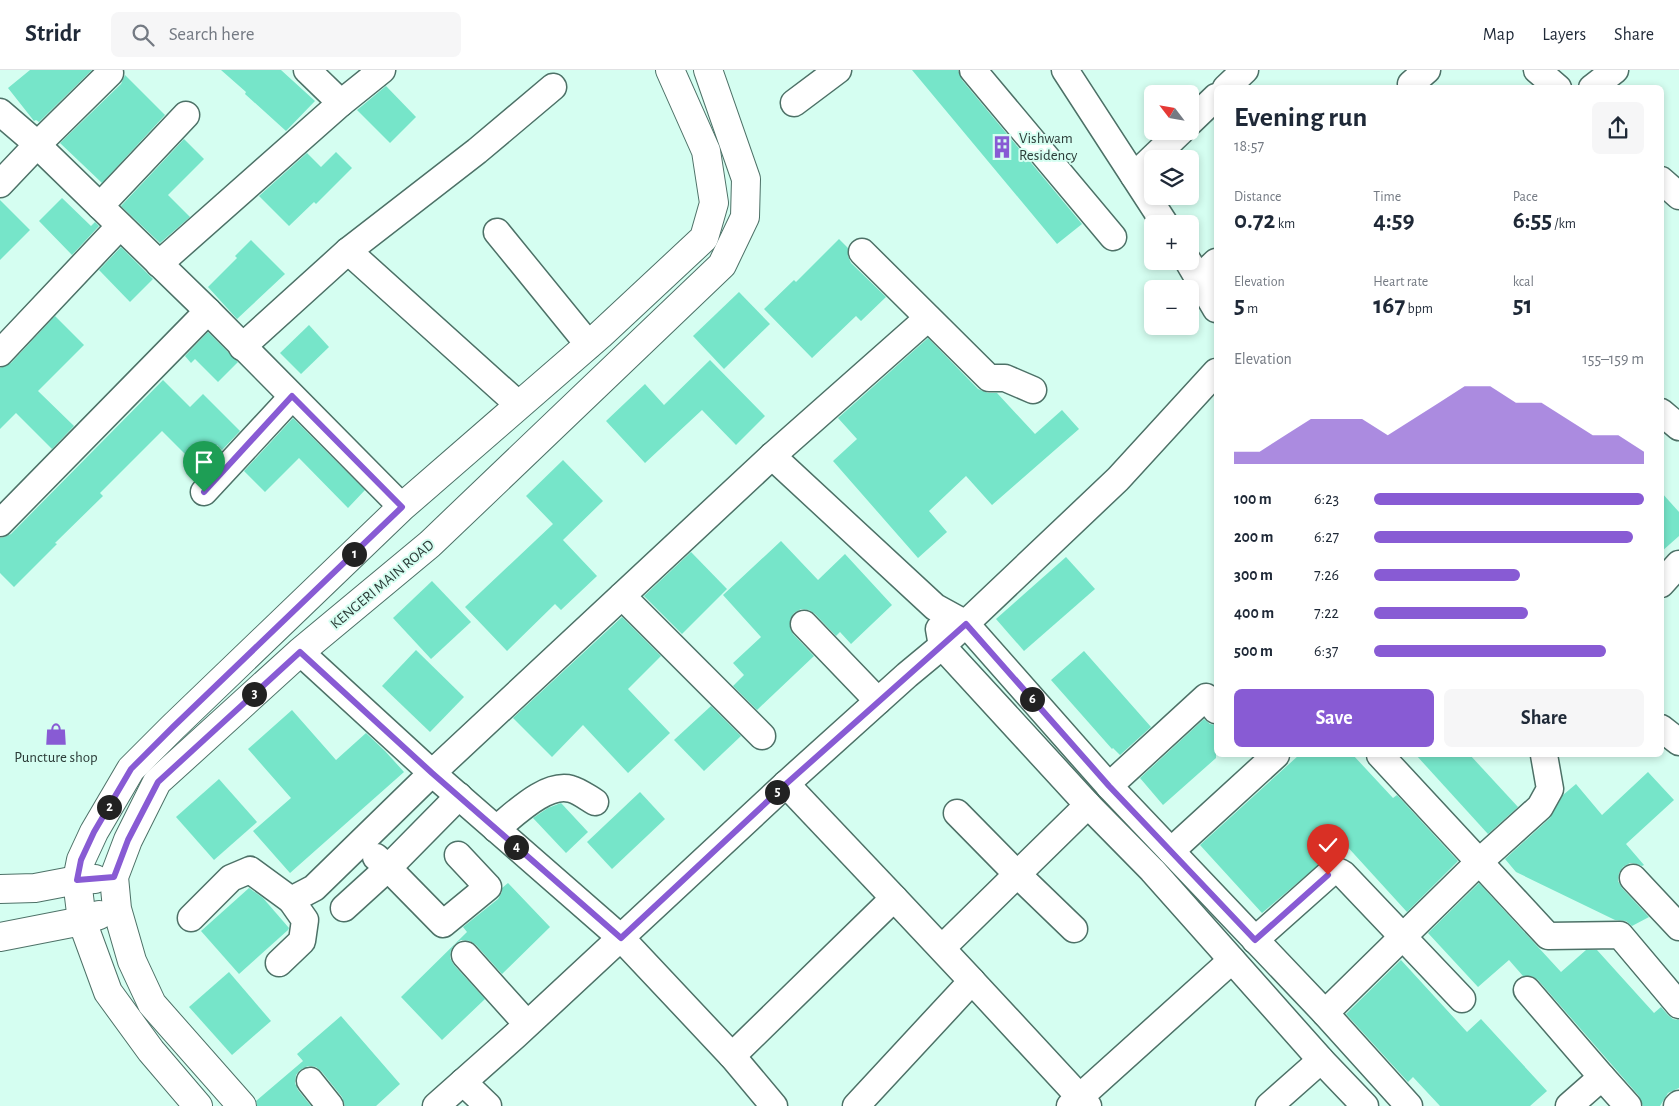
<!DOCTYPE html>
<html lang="en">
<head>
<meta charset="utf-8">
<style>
	:root { --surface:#fff; --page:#f6f6f7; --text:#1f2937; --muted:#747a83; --line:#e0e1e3; --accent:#885bd4 }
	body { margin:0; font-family:"Alegreya Sans",sans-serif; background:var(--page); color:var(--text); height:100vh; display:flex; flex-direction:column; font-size:19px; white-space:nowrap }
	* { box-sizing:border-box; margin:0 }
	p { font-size:16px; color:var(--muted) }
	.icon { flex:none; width:28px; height:28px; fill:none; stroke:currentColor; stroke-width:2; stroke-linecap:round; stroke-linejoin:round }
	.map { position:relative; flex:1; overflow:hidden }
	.details { position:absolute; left:1214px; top:15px; width:450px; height:672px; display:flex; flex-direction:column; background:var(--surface); border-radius:8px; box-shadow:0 2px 8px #0003 }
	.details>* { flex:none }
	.needle { width:32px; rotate:301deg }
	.controls { position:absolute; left:1144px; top:15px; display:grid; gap:10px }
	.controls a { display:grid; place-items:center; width:55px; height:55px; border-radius:8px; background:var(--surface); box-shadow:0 2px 8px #0003; font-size:25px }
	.pin { position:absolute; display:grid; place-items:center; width:42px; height:42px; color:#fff; margin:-51px -21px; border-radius:50% 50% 50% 0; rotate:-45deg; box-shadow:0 0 5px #0007 }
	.pin .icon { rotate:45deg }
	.km { position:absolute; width:25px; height:25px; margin:-12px; border-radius:50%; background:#222; color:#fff; font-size:14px; line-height:25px; text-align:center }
	.round { display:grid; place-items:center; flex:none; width:52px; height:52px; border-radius:8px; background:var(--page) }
	.head { display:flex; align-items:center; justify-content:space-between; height:85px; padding:0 20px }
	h1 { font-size:28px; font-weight:700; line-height:38px }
	.stats { display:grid; grid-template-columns:repeat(3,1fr); gap:8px; height:85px; padding:5px 20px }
	.stats div { display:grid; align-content:center }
	.stats b { font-size:25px; font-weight:700 }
	.stats small { font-size:14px; font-weight:400 }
	.stats p { font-size:14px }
	.chart { height:140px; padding:10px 20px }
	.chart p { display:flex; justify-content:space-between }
	.chart svg { width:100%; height:90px; margin-top:5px; fill:var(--accent); opacity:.7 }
	.action { display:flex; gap:10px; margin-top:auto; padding:10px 20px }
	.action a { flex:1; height:58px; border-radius:8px; background:var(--accent); color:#fff; font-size:20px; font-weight:700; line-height:58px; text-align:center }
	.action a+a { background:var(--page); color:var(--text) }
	ul { padding:0 20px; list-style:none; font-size:16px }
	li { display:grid; grid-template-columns:80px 60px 1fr; align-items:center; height:38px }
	li i { height:12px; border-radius:6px; background:var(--accent) }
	header { display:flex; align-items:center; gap:30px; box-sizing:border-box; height:70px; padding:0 25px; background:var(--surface); border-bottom:1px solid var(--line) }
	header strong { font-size:24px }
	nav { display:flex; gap:28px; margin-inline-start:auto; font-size:18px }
	.search { width:350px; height:45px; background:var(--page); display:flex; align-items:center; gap:12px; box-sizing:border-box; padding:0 18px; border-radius:8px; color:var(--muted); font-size:19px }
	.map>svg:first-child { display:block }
	.building { fill:#76e5c9 }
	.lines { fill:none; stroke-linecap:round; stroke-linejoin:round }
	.minor-casing { stroke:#4d7167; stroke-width:29 }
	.major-casing { stroke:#4d7167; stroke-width:30 }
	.minor { stroke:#fff; stroke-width:26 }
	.major { stroke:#fff; stroke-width:28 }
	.route-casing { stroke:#fff; stroke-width:10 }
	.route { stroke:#885bd4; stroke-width:6 }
	.labels { text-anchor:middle; stroke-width:4; stroke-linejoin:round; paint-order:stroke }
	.poi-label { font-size:15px; fill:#2c3c38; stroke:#d5fef1; text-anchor:start }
	.street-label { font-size:15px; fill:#2c3c38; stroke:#d5fef1 }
</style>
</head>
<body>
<header>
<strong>Stridr</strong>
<div class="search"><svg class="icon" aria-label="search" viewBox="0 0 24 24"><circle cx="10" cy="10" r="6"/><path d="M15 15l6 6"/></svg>Search here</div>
<nav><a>Map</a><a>Layers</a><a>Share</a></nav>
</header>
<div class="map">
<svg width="1679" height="1036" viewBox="0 0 1679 1036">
	<rect width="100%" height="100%" fill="#d5fef1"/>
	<g class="building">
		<path d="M30,0h62l-53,52 -3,-2 -2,1 -26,-33z"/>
		<path d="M221,0h60l34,31 -29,30 -41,-37 1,-2z"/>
		<path d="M912,0h46l4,10 120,144 -25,20z"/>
		<path d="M125,5l40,40 -63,68 -42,-40 61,-59z"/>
		<path d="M386,16l30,31 -26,26 -33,-33z"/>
		<path d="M184,69l20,20 -36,36 22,22 -30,26 -39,-37z"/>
		<path d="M336,82l16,16 -36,36 -2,-2 -25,24 -30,-30 48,-43 14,14z"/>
		<path d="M62,128l29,28 4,-4 4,4 -27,29 -33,-34z"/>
		<path d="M0,130l30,30 -30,30z"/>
		<path d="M839,169l9,9v8l3,7 35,34 -25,24 -5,-5 -44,42 -48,-49 30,-29 2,2z"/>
		<path d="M251,170l34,34 -48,45 -29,-32 29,-29 -2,-2z"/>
		<path d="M121,177l32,32 -23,23 -31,-32z"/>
		<path d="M739,222l31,32 -46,45 -31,-33z"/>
		<path d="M55,246l29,29 -46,46 36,35 -22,23 -36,-36 -16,16v-61l11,-5z"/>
		<path d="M309,255l20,22 -28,27 -21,-21z"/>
		<path d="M208,262l30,30 -20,20 -23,-23 -4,4 -6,-7z"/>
		<path d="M928,268l50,51 10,4h9l38,41 27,-24 17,19 -87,76 -26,-29 -37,35 18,21 -29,26 -85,-97 24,-22 -19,-21z"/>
		<path d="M710,290l55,56 -29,29 -34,-35 -57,53 -39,-42 39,-37 19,21z"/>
		<path d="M163,310l27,27 13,-13 37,37 -18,19 -5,-5 -21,20 -34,-34 -62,62 3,3 -48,47 2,1 -43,43 -14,-14v-35l4,-1 7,-3z"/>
		<path d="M293,348l72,72 -17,18 -49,-50 -34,34 -21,-21z"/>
		<path d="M563,390l40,41 -40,39 34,36 -36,34 -6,-6 -48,47 -42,-44 88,-83 -27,-28z"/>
		<path d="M1661,422l18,20v24l-18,16z"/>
		<path d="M781,471l37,39 27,-26 47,51 -41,39 -11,-12 -4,4 -21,-22 -6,-4 -8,-1 -7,4 -4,7v8l3,6 21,22 -57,54 -24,-24 11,-11 -11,-12 28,-26 -38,-42z"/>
		<path d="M691,482l36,37 -45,45 -38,-38z"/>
		<path d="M1066,487l29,32 -71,62 -28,-32z"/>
		<path d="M432,511l39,41 -40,37 -38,-41z"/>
		<path d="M622,547l39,39 -33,33 42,44 -42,40 -45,-48 -31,32 -39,-39z"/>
		<path d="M416,580l48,47 -34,35 -48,-46z"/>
		<path d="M1084,581l67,76 -31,28 -7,-7 -1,1 -61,-69z"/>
		<path d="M711,636l30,30 -37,35 -30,-31z"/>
		<path d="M292,640l44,50 30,-27 19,18 19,21 -114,101 -37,-42 38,-33 -43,-49z"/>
		<path d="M1204,649l6,5 6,1v33l-53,47 -23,-27z"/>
		<path d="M1299,685h54l40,43 4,-3 61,66 -51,51 -63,-69 -82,70 -62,-68z"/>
		<path d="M1416,685h54l48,52 -30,27z"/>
		<path d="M1648,702l26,28 -48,44 18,21 -2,1 -5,-2 -7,-1 -7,4 -4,6 -1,8 4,7 27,29 -17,9 -6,-5 -11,-1 -99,-48 -11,-13 45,-41 13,-23 13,-11 26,31z"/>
		<path d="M219,709l38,43 -43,38 -38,-43z"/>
		<path d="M640,722l25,27 -53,50 -25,-27z"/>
		<path d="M561,733l27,29 -22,21 -33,-35 15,-10z"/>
		<path d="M508,813l42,44 -48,47 -26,-29 -6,-4 -9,-1 -6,4 -4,6 -1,8 4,7 31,34 -43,41 -41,-43 66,-65 -4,-5 35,-28 4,-7v-4z"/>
		<path d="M1479,813l82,89 25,-22h11l57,63 7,-6 7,8 5,4 6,1v68l-11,5 -8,13h-17l-4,-10 -101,-116 -7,-4h-8l-14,-16 -31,27 -50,-54z"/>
		<path d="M249,818l14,10 26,30 -1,2 -49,44 -38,-43z"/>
		<path d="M1401,890l66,72 14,-13 66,72 -17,15h-90l-27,-29 -5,5 -62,-68z"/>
		<path d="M229,902l42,49 -39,34 -43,-48z"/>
		<path d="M341,946l59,68 -24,22h-31l-3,-9 -20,-25 -6,-5 -8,-1 -8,4 -4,5 -1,8 3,7 13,16h-54l-1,-5 47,-40 -6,-7z"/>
	</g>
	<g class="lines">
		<defs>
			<g id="minor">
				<path d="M307,0l34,33"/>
				<path d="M973,0l140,167"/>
				<path d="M1065,0l100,154"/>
				<path d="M1537,0l21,18"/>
				<path d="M1411,14l16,-14"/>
				<path d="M1226,18l19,-18"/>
				<path d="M1592,18l23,-18"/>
				<path d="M794,33l44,-33"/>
				<path d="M0,42l29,25 179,174 194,196"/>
				<path d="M1190,52l26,-25"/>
				<path d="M1134,106l47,-45"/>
				<path d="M1661,110l18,16"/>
				<path d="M0,114l37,-39 73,-72"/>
				<path d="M100,136l86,-91"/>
				<path d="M497,162l92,113"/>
				<path d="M348,181l171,154"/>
				<path d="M862,182l127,126h16l28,12"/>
				<path d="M1188,191l28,48"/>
				<path d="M159,194l182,-161 41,-33"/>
				<path d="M1198,209l18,-17"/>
				<path d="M242,277l106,-96 129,-100 76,-64"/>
				<path d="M0,283l120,-127"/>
				<path d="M1661,342l18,15"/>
				<path d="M772,386l163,151 31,17 143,162 216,227 84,93"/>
				<path d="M204,422l88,-95"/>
				<path d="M0,453l208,-212"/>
				<path d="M1661,514l18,-20"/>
				<path d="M622,526l140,140"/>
				<path d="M804,554l74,77"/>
				<path d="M939,559l3,17 146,159 64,65 169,190 44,46"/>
				<path d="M300,582l132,121 340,-317 156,-138"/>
				<path d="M1661,658l18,14"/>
				<path d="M1380,685l168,181 72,-1 59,70"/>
				<path d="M786,714l108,114"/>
				<path d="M1109,716l97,-89 10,13"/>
				<path d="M957,743l60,61 57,55"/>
				<path d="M496,759c18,-14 50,-47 75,-40 8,2 17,9 24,13"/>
				<path d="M1171,781l105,-96"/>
				<path d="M376,787l12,11 71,-72"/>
				<path d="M1633,808l46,49"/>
				<path d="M344,838l44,-40 55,56 45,-37 -30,-32"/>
				<path d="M191,848l40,-40 19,-8 41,30 23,-12 118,-115 189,165 111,118 42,50"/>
				<path d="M1255,870l73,-65c6,-5 9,-5 15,-1l119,125"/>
				<path d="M942,878l146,-143"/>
				<path d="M465,885l62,69"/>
				<path d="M279,893l23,-22 3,-21 -14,-20"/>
				<path d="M972,911l116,125"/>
				<path d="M1527,920l75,87"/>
				<path d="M1325,943l154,-151 61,-55 10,-18 -6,-34"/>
				<path d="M732,986l162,-158 78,83 -116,125"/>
				<path d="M310,1011l20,25"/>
				<path d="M463,1012l25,24"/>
				<path d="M436,1036l80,-71 270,-251 121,-109 35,-29 176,-167 98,-107"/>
				<path d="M1070,1036l162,-146"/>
				<path d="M1269,1036l52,-46"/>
				<path d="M1569,1036l33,-29 26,29"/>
				<path d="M1677,1036l2,-2"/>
			</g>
			<g id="major">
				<path d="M0,819l35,-1 42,-8 18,-1"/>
				<path d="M0,867l82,-16 17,-6"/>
				<path d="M198,1036l-47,-55 -43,-59 -26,-71 -5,-41 4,-20 13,-28 37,-63 42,-42 229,-220 198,-172 104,-97 10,-35 -8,-52 -36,-81"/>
				<path d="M242,1036l-90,-102 -20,-43 -15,-52 -3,-32 14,-37 29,-58 143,-130 130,-108 292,-279 23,-48 1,-38 -38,-109"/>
			</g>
		</defs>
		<use href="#minor" class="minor-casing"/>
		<use href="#major" class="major-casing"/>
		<use href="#minor" class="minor"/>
		<use href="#major" class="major"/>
	</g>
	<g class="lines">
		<defs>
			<path id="route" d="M204,422l88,-96 110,111 -229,220 -42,42 -37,63 -13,28 -4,20 37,-3 14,-37 30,-58 142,-130 132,121 189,165 165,-154 180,-160 143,162 146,154 73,-65"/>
		</defs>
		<use href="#route" class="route-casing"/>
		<use href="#route" class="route"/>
	</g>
	<defs>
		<symbol id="building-bare" viewBox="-9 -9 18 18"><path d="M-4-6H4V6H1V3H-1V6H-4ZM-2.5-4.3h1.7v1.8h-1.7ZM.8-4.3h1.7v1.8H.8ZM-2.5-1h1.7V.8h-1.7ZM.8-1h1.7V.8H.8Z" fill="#885bd4" stroke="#d5fef1" stroke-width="2.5" paint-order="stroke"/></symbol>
		<symbol id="shop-bare" viewBox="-9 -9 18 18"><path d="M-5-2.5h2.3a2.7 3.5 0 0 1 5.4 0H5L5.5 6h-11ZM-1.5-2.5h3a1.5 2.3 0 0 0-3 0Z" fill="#885bd4" stroke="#d5fef1" stroke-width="2.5" paint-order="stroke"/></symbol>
	</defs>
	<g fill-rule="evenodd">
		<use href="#building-bare" x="986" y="61" width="32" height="32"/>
		<use href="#shop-bare" x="40" y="648" width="32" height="32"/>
	</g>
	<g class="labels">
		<g class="poi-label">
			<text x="1019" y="73">Vishwam<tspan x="1019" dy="17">Residency</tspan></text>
			<text x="56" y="692" text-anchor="middle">Puncture shop</text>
		</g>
		<g class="street-label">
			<text transform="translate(382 514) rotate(-40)" y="5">KENGERI MAIN ROAD</text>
		</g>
	</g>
</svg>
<div class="controls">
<a><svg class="needle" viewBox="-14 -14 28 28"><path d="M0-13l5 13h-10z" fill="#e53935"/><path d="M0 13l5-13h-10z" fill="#747a83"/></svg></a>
<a><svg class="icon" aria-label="layers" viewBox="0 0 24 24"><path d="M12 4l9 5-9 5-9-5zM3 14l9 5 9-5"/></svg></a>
<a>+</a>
<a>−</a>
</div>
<div class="pin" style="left:204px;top:422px;background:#1e9e55"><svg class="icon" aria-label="arrive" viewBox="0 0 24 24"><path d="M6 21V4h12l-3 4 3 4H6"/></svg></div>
<div class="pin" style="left:1328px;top:805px;background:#d93025"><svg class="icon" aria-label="check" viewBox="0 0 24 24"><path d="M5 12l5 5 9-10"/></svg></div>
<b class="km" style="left:354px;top:484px">1</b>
<b class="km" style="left:109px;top:737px">2</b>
<b class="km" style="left:254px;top:624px">3</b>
<b class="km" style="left:516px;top:777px">4</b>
<b class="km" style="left:777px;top:722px">5</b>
<b class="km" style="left:1032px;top:629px">6</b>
<section class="details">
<div class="head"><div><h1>Evening run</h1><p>18:57</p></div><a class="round"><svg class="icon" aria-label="share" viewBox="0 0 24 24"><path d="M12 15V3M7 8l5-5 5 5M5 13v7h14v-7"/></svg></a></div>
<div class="stats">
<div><p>Distance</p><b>0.72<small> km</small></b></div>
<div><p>Time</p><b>4:59</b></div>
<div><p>Pace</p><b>6:55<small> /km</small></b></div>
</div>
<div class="stats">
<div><p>Elevation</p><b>5<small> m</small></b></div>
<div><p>Heart rate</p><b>167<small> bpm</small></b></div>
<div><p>kcal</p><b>51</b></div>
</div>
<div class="chart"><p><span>Elevation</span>155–159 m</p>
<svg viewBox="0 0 160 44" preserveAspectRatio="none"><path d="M0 44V38L10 38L20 30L30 22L40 22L50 22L60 30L70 22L80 14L90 6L100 6L110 14L120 14L130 22L140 30L150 30L160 38V44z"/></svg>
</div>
<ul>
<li><b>100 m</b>6:23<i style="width:100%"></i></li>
<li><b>200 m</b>6:27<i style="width:96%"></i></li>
<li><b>300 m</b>7:26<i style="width:54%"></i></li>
<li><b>400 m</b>7:22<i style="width:57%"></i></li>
<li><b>500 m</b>6:37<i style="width:86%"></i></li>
</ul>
<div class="action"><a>Save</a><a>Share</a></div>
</section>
</div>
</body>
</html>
